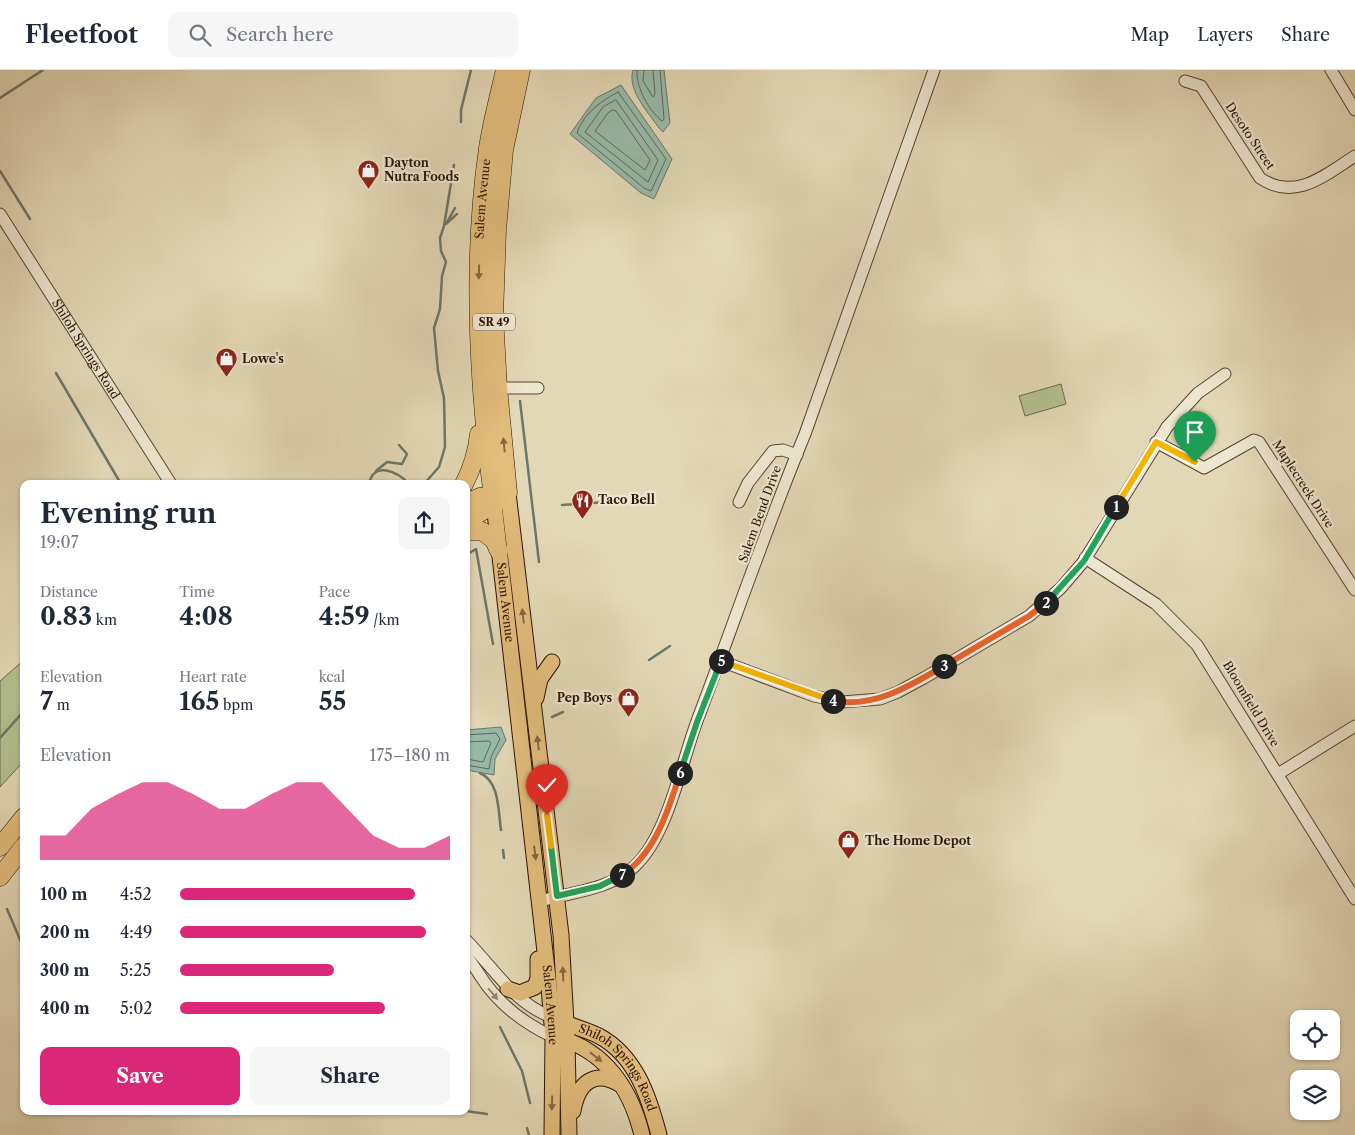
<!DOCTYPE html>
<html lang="en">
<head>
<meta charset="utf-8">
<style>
	:root { --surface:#fff; --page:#f6f6f7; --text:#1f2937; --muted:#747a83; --line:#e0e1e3; --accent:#db2777 }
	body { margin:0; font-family:"Libre Caslon Text",serif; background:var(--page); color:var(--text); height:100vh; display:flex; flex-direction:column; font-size:19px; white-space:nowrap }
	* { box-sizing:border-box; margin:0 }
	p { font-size:16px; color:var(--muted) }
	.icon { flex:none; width:28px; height:28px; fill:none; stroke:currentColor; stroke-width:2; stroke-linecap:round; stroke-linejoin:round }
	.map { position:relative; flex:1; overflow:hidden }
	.details { position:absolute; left:20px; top:410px; width:450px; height:635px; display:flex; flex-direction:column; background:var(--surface); border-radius:10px; box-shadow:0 1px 4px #0004 }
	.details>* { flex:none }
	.fabs { position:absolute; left:1290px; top:940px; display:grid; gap:10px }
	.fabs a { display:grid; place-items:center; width:50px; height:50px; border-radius:10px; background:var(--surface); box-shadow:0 1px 4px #0004; font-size:25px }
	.pin { position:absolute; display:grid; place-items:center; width:42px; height:42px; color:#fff; margin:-51px -21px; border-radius:50% 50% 50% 0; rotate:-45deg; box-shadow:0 0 5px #0007 }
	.pin .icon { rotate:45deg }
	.km { position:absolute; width:25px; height:25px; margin:-12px; border-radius:50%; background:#222; color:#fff; font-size:14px; line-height:25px; text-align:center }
	.round { display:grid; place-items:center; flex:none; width:52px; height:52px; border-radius:10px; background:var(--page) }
	.summary { display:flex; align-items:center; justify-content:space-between; height:85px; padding:0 20px }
	h1 { font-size:28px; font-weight:700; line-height:38px }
	.stats { display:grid; grid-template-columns:repeat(3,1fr); gap:8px; height:85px; padding:5px 20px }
	.stats div { display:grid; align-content:center }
	.stats b { font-size:25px; font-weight:700 }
	.stats small { font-size:14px; font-weight:400 }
	.stats p { font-size:14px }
	.chart { height:140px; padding:10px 20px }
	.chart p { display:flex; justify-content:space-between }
	.chart svg { width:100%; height:90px; margin-top:5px; fill:var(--accent); opacity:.7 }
	.button { display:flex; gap:10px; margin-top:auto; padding:10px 20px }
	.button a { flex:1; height:58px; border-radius:10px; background:var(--accent); color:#fff; font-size:20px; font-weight:700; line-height:58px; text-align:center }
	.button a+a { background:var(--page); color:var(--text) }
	ul { padding:0 20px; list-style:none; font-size:16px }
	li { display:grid; grid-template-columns:80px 60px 1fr; align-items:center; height:38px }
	li i { height:12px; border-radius:6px; background:var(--accent) }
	header { display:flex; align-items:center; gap:30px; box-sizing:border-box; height:70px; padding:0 25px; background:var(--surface); border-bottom:1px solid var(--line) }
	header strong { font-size:24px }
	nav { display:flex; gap:28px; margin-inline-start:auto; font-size:18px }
	.search { width:350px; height:45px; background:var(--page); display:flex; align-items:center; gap:12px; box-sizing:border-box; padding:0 18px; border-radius:10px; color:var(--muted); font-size:19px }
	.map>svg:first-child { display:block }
	.green { fill:#b3bf8e; stroke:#706849 }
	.water { fill:#96bba9; stroke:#6c7767 }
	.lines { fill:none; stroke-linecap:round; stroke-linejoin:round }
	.shore { stroke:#626656; stroke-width:1 }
	.stream { stroke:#6c7767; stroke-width:2.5 }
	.minor-casing { stroke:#5a4430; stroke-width:13 }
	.major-casing { stroke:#2d1204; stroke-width:17 }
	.highway-casing { stroke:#2d1204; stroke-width:19 }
	.minor { stroke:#ede6d0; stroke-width:11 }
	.major { stroke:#e2bc7b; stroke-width:15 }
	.highway { stroke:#e2bc7b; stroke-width:18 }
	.oneway { fill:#886740 }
	.oneway2 { fill:#978774 }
	.split-1-casing { stroke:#fff; stroke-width:10 }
	.split-2-casing { stroke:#fff; stroke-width:10 }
	.split-3-casing { stroke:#fff; stroke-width:10 }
	.split-4-casing { stroke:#fff; stroke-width:10 }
	.split-5-casing { stroke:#fff; stroke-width:10 }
	.split-6-casing { stroke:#fff; stroke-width:10 }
	.split-7-casing { stroke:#fff; stroke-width:10 }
	.split-8-casing { stroke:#fff; stroke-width:10 }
	.split-9-casing { stroke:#fff; stroke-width:10 }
	.split-1 { stroke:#f5b400; stroke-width:6 }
	.split-2 { stroke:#22a559; stroke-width:6 }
	.split-3 { stroke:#f0652b; stroke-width:6 }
	.split-4 { stroke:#f0652b; stroke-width:6 }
	.split-5 { stroke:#f5b400; stroke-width:6 }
	.split-6 { stroke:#22a559; stroke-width:6 }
	.split-7 { stroke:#f0652b; stroke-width:6 }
	.split-8 { stroke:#22a559; stroke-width:6 }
	.split-9 { stroke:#f5b400; stroke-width:6 }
	.labels { text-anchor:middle; stroke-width:4.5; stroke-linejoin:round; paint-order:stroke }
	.shield { fill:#ede6d0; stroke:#675241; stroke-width:1 }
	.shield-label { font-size:11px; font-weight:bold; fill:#2d1204 }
	.street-label { font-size:12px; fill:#2d1204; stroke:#ede6d0 }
	.poi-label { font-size:12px; font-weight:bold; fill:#2d1204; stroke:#ede6d0; text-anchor:start }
</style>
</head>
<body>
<header>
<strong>Fleetfoot</strong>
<div class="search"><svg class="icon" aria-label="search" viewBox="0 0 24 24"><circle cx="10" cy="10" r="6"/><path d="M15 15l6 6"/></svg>Search here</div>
<nav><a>Map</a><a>Layers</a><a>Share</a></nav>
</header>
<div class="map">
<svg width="1355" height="1065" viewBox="0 0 1355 1065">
	<rect width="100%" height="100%" fill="#e3d8b6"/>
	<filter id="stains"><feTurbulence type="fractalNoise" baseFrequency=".004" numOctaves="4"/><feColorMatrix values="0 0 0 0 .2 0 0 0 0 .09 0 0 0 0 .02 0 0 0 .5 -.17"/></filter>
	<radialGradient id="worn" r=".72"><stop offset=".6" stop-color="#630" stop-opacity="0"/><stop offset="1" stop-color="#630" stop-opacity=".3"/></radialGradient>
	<g class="green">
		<path d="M1061,314l5,20 -41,12 -6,-20z"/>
		<path d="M24,590v101l-24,26v-106z"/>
	</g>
	<g class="water">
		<path d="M633,0h31l6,53 -7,9 -4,-4c-11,-16 -32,-38 -26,-58z"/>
		<path d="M621,15l51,74 -18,40 -13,-6 -71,-59 26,-36z"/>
		<path d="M501,657l5,13 -11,19 -1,16 -28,-5v-40z"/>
	</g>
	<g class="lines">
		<g class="shore">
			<path d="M637,0c-1,17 11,40 25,51l2,-2 -4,-49"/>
			<path d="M644,0l-1,11 10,16 2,-3 -2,-24"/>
			<path d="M618,22l48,67 -15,32 -7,-3 -67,-55c6,-19 24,-32 41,-41z"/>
			<path d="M616,30l42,60 -10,22 -63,-50 18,-25z"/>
			<path d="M613,40l3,1 34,49 -5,10 -50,-39 13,-18z"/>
			<path d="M466,665l30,-2 4,6 -9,18 -2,12 -23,-4"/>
			<path d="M466,672l23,-1 2,2 -8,19 -17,-3"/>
		</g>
		<g class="stream">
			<path d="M0,28l43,-28"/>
			<path d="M461,52v-12l10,-40"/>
			<path d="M0,101l30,48"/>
			<path d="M447,153l10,-9"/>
			<path d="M446,154l9,-16"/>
			<path d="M56,303l65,111"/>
			<path d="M520,331l19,161"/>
			<path d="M376,401l11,-9 15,2 5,-10 -8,-9"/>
			<path d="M369,414c4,-23 29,-13 40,0"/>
			<path d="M424,414l15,-17 6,-20 -1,-49 -6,-27 -4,-43 6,-19 2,-33 4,-14 -5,-11 -1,-13 4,-12 10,-61"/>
			<path d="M562,435l45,-3"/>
			<path d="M466,485l10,-6 17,95"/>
			<path d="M649,590l21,-14"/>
			<path d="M552,647l11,-5"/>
			<path d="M0,668l24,-27"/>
			<path d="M480,703c20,9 18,38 21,57"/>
			<path d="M503,780l1,8"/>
			<path d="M7,839l17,40"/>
			<path d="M500,957l22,44 8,32"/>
			<path d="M466,1041l21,3"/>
			<path d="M527,1058l2,7"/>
		</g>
		<defs>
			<g id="minor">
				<path d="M1331,0l24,40"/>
				<path d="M1185,11l16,5 59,92c35,24 65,-3 95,-22"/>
				<path id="s1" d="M0,144l171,270"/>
				<path d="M498,318h40"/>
				<path d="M1156,372l48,26 50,-28 5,2 96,148"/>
				<path d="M739,432l9,-19 25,-32 10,-1 14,5"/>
				<path d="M1085,488l71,46 41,41 158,254"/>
				<path d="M721,591l93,35 28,6 38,-3 18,-7 26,-14 105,-62 32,-28 23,-27 83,-134 31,-34 27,-19"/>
				<path d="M1278,704l77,-48"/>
				<path d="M540,831c32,-9 70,-11 95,-35 33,-31 46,-102 62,-145 36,-95 69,-193 108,-287l129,-364"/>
				<path d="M466,870c28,28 47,62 85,77"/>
				<path d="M466,884c3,7 9,13 13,20 18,29 42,48 74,63"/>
			</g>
			<g id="major">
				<path d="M508,423l53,442 6,105 2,95"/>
				<path id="s2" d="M494,434l55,483 4,50 -1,98"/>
				<path d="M536,628l4,-19 12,-17"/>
				<path d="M508,919l12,4 15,-6 3,-9v-19"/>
				<path id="s3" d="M560,951c12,5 27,9 39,15 37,20 50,61 60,99"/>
				<path d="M559,968c47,13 72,52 83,97"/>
				<path d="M573,1041c5,-29 22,-42 48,-26"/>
			</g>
			<g id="highway">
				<path d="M464,414c9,-17 13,-31 15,-50"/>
				<path d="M508,423l-10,-105 -4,-72 3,-86 7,-80 17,-80"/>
				<path d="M466,433l14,-6 23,-3"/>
				<path id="s4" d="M494,434c-16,-117 -23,-238 -6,-356 4,-26 11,-52 17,-78"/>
				<path d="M466,452l38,-25"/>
				<path d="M466,461h16l12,9 5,11"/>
				<path d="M0,777l24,-30"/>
				<path d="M0,807l24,-31"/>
			</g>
		</defs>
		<use href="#minor" class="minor-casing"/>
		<use href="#major" class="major-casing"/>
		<use href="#highway" class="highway-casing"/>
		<use href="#minor" class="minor"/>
		<use href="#major" class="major"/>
		<use href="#highway" class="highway"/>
	</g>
	<defs><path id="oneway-solid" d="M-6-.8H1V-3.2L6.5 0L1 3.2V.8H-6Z" transform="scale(1.25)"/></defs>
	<g class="oneway">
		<use href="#oneway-solid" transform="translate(479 202) rotate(91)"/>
		<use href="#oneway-solid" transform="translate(504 375) rotate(-96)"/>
		<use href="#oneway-solid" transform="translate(523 546) rotate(-97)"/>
		<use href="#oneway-solid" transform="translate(538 673) rotate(-97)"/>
		<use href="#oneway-solid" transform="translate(535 783) rotate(83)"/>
		<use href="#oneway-solid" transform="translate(563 904) rotate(-93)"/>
		<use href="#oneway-solid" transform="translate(596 987) rotate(38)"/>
		<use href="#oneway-solid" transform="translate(552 1033) rotate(91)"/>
	</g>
	<use class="oneway2" href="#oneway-solid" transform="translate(493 924) rotate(49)"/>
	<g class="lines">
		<defs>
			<path id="split-1" d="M1116,437l40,-65 39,20"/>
			<path id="split-2" d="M1046,533l38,-42 32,-54"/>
			<path id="split-3" d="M944,596l85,-50 17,-13"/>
			<path id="split-4" d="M833,631c42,7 77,-15 111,-35"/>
			<path id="split-5" d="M721,591l112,40"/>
			<path id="split-6" d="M680,703l17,-51 24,-61"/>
			<path id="split-7" d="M622,805c33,-21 47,-66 58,-102"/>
			<path id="split-8" d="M551,776l6,50 43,-10 22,-11"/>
			<path id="split-9" d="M547,745l4,31"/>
		</defs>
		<use href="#split-1" class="split-1-casing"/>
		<use href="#split-2" class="split-2-casing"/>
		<use href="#split-3" class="split-3-casing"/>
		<use href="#split-4" class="split-4-casing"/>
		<use href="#split-5" class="split-5-casing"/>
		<use href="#split-6" class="split-6-casing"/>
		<use href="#split-7" class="split-7-casing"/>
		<use href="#split-8" class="split-8-casing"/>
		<use href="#split-9" class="split-9-casing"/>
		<use href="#split-1" class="split-1"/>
		<use href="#split-2" class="split-2"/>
		<use href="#split-3" class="split-3"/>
		<use href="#split-4" class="split-4"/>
		<use href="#split-5" class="split-5"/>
		<use href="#split-6" class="split-6"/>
		<use href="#split-7" class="split-7"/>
		<use href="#split-8" class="split-8"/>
		<use href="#split-9" class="split-9"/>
	</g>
	<defs>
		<symbol id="shop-pin" viewBox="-11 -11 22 30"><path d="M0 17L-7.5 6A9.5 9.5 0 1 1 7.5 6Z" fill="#8f2418" stroke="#ede6d0"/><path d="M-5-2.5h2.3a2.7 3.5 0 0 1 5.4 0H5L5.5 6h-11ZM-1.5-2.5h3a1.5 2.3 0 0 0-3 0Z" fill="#fff"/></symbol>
		<symbol id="restaurant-pin" viewBox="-11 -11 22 30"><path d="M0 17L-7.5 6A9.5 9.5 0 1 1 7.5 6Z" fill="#8f2418" stroke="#ede6d0"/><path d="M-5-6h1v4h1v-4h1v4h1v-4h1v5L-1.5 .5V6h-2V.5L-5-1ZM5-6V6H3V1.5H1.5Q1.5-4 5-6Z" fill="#fff"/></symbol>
	</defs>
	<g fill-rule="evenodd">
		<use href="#shop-pin" x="356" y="88" width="25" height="34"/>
		<use href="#shop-pin" x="214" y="276" width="25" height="34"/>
		<use href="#restaurant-pin" x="570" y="418" width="25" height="34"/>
		<use href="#shop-pin" x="616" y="616" width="25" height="34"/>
		<use href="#shop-pin" x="836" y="758" width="25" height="34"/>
	</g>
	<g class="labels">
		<rect class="shield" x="473" y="243.5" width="42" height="17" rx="4"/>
		<g class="shield-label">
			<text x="494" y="256">SR 49</text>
		</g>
		<g class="street-label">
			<text transform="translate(1250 66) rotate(56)" y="4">Desoto Street</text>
			<text dy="4" stroke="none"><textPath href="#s4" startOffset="306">Salem Avenue</textPath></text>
			<text dy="4" stroke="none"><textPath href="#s1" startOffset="160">Shiloh Springs Road</textPath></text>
			<text transform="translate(1303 414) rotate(57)" y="4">Maplecreek Drive</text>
			<text transform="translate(760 444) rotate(-70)" y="4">Salem Bend Drive</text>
			<text dy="4" stroke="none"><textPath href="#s2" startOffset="99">Salem Avenue</textPath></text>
			<text transform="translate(1251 634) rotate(59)" y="4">Bloomfield Drive</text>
			<text dy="4" stroke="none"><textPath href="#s2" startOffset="504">Salem Avenue</textPath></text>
			<text dy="4" stroke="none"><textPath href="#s3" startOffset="78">Shiloh Springs Road</textPath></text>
		</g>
		<g class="poi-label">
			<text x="384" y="97">Dayton<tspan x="384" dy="14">Nutra Foods</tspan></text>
			<text x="242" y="293">Lowe's</text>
			<text x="598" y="434">Taco Bell</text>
			<text x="612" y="632" text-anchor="end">Pep Boys</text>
			<text x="865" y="775">The Home Depot</text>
		</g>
	</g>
	<rect width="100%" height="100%" filter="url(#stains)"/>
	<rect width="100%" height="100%" fill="url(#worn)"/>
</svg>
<div class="fabs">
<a><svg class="icon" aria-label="locate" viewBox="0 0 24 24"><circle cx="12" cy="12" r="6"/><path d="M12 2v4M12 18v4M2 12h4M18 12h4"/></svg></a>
<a><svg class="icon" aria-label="layers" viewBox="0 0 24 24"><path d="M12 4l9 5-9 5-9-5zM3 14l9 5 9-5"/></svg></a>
</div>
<div class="pin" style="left:1195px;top:392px;background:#1e9e55"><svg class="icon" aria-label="arrive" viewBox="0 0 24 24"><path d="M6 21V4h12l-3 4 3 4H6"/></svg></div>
<div class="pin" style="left:547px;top:745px;background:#d93025"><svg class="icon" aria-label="check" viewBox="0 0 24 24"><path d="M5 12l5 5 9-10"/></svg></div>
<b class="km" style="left:1116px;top:437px">1</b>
<b class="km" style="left:1046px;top:533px">2</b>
<b class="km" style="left:944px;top:596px">3</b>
<b class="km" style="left:833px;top:631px">4</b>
<b class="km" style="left:721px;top:591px">5</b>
<b class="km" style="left:680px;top:703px">6</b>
<b class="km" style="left:622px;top:805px">7</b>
<section class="details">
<div class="summary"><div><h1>Evening run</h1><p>19:07</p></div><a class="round"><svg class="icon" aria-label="share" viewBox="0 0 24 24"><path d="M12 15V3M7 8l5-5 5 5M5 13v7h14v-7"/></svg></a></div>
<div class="stats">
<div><p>Distance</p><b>0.83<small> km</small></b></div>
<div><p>Time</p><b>4:08</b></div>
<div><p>Pace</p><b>4:59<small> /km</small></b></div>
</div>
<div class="stats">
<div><p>Elevation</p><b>7<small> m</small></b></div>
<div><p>Heart rate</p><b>165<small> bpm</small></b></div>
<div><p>kcal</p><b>55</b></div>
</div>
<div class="chart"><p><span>Elevation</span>175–180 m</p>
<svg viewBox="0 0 160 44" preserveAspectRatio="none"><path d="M0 44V32L10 32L20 19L30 12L40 6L50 6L60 12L70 19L80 19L90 12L100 6L110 6L120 19L130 32L140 38L150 38L160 32V44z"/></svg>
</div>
<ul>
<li><b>100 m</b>4:52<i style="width:87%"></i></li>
<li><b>200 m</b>4:49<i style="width:91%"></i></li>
<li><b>300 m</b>5:25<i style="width:57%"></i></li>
<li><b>400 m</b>5:02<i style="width:76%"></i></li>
</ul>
<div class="button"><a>Save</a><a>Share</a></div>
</section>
</div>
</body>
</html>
